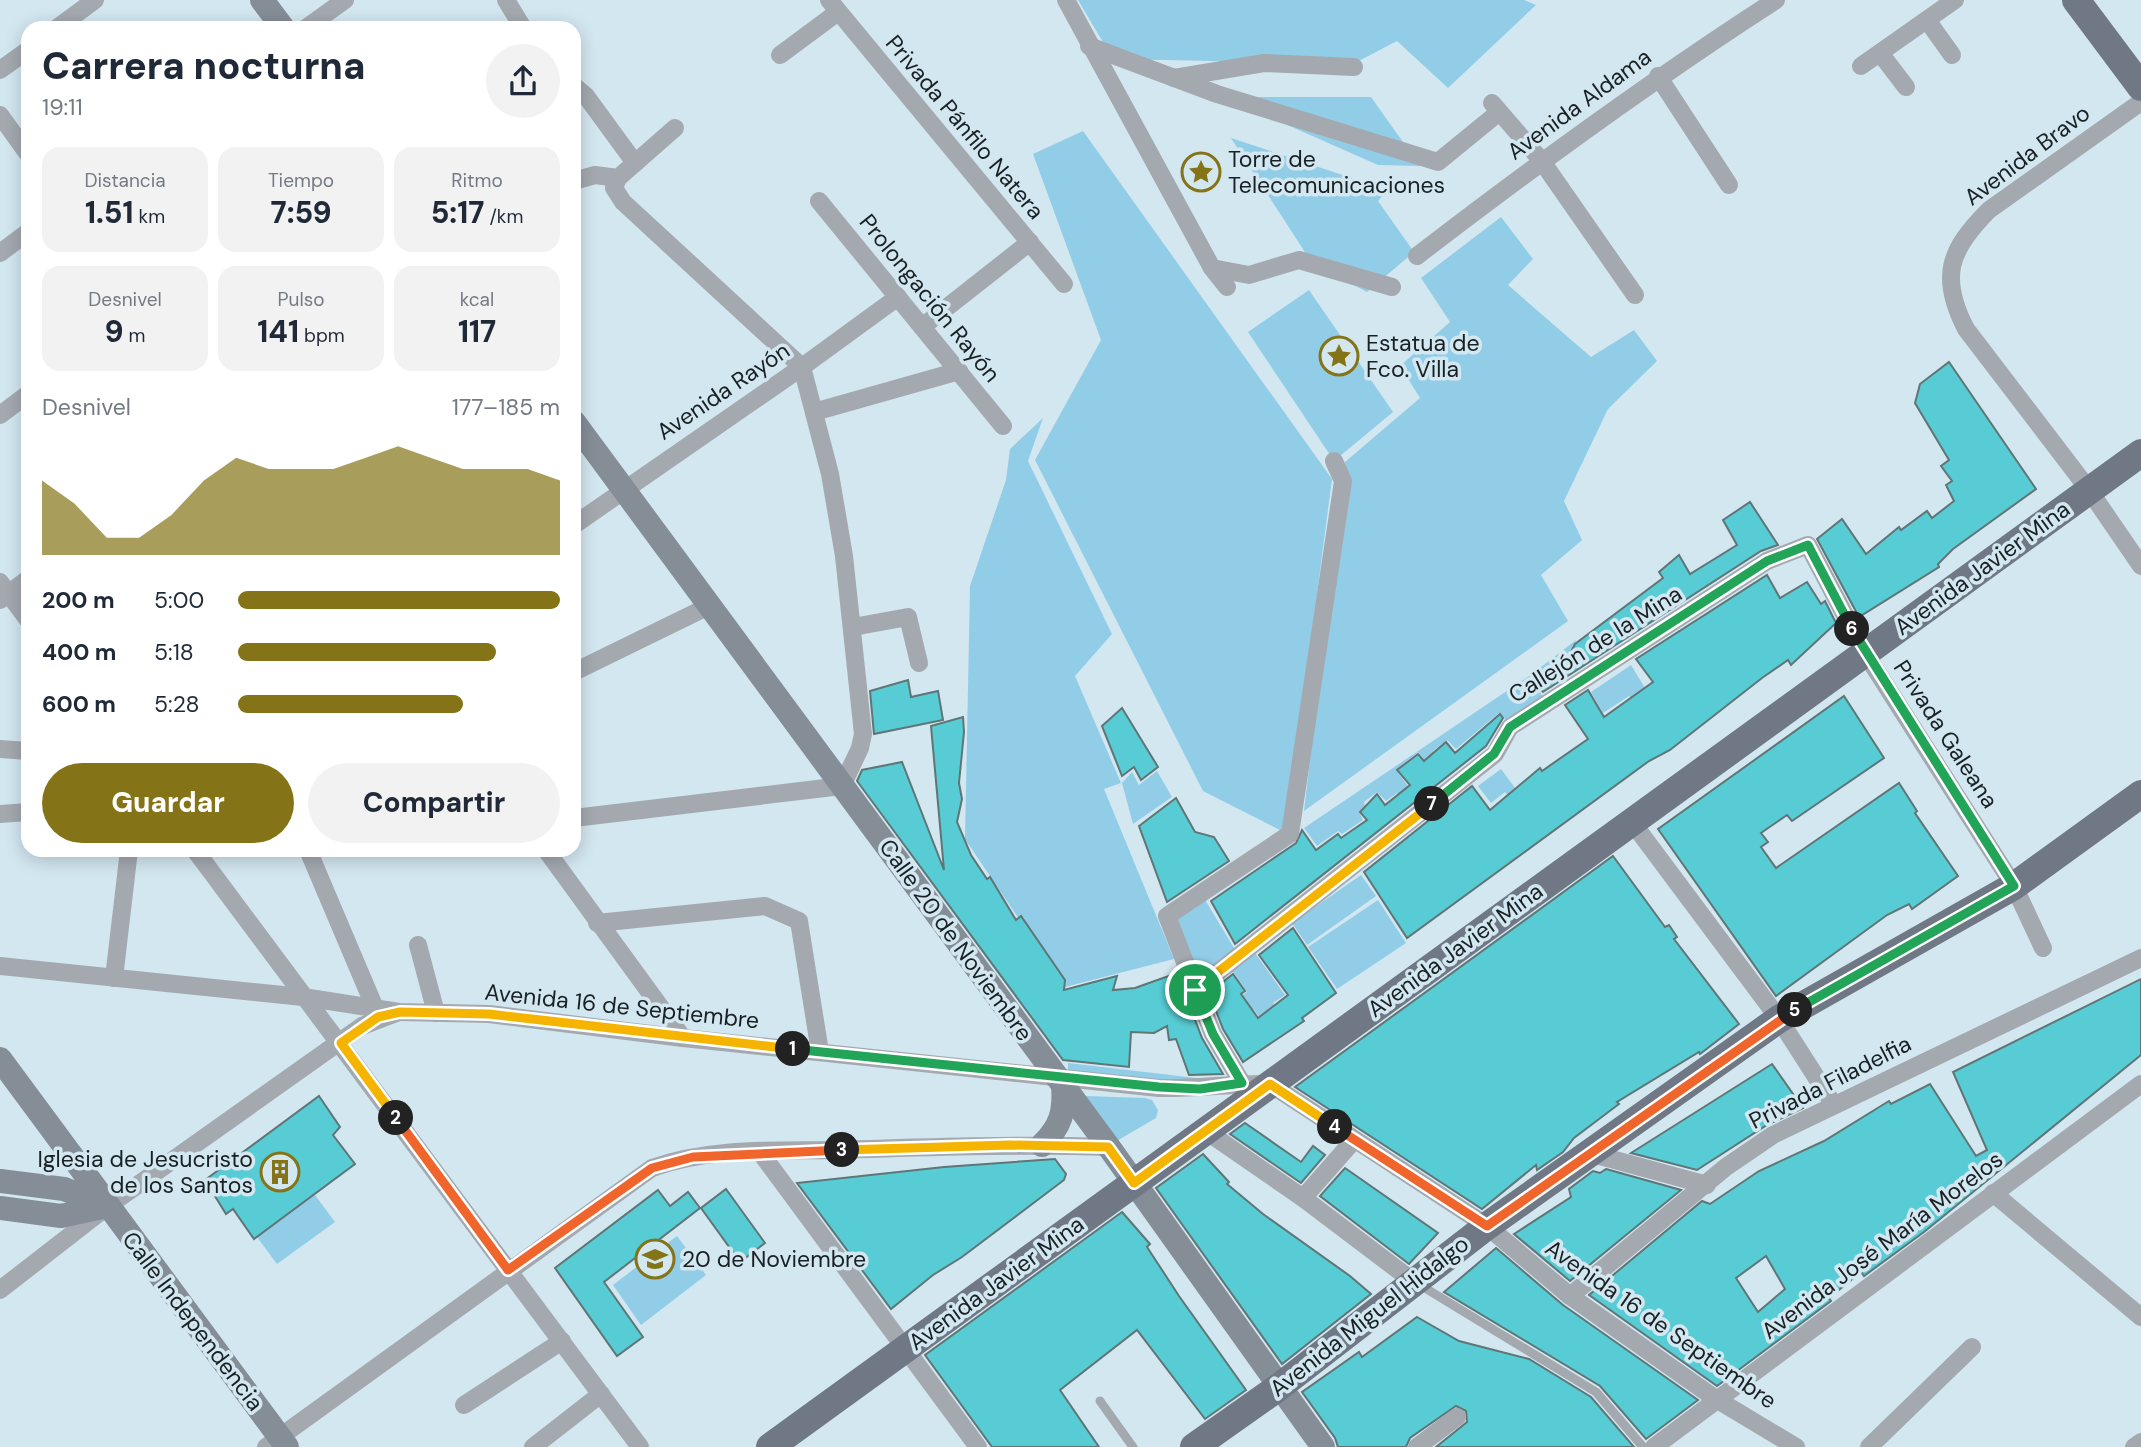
<!DOCTYPE html>
<html lang="es">
<head>
<meta charset="utf-8">
<style>
	:root { --surface:#fff; --page:#f2f2f3; --text:#1f2937; --muted:#747a83; --accent:#847417 }
	body { margin:0; font-family:"DM Sans",sans-serif; background:var(--page); color:var(--text); height:100vh; display:flex; flex-direction:column; font-size:26px; white-space:nowrap }
	* { box-sizing:border-box; margin:0 }
	p { font-size:23px; color:var(--muted) }
	.icon { flex:none; width:38px; height:38px; fill:none; stroke:currentColor; stroke-width:2; stroke-linecap:round; stroke-linejoin:round }
	.map { position:relative; flex:1; overflow:hidden }
	.drawer { position:absolute; left:21px; top:21px; width:560px; height:836px; display:flex; flex-direction:column; background:var(--surface); border-radius:21px; box-shadow:0 4px 18px #0003 }
	.drawer>* { flex:none }
	.pin { position:absolute; display:grid; place-items:center; width:60px; height:60px; color:#fff; margin:-30px; border:4px solid #fff; border-radius:50%; box-shadow:0 2px 7px #0007 }
	.km { position:absolute; width:35px; height:35px; margin:-18px; border-radius:50%; background:#222; color:#fff; font-size:19px; line-height:35px; text-align:center }
	.round { display:grid; place-items:center; flex:none; width:74px; height:74px; border-radius:37px; background:var(--page) }
	.overview { display:flex; align-items:center; justify-content:space-between; height:119px; padding:0 21px }
	h1 { font-size:38px; font-weight:800; line-height:52px }
	.stats { display:grid; grid-template-columns:repeat(3,1fr); gap:10px; height:119px; padding:7px 21px }
	.stats div { display:grid; align-content:center; border-radius:18px; background:var(--page); text-align:center }
	.stats b { font-size:30px; font-weight:800 }
	.stats small { font-size:19px; font-weight:400 }
	.stats p { font-size:19px }
	.chart { height:196px; padding:14px 21px }
	.chart p { display:flex; justify-content:space-between }
	.chart svg { width:100%; height:126px; margin-top:7px; fill:var(--accent); opacity:.7 }
	.primary-button { display:flex; gap:14px; margin-top:auto; padding:14px 21px }
	.primary-button a { flex:1; height:80px; border-radius:42px; background:var(--accent); color:#fff; font-size:28px; font-weight:800; line-height:80px; text-align:center }
	.primary-button a+a { background:var(--page); color:var(--text) }
	ul { padding:0 21px; list-style:none; font-size:23px }
	li { display:grid; grid-template-columns:112px 84px 1fr; align-items:center; height:52px }
	li i { height:18px; border-radius:9px; background:var(--accent) }
	.map>svg:first-child { display:block }
	.green { fill:#92cde8 }
	.building { fill:#58ccd4; stroke:#5f7576; stroke-width:2; fill-rule:evenodd }
	.lines { fill:none; stroke-linecap:round; stroke-linejoin:round }
	.lane { stroke:#a4a9b0; stroke-width:9 }
	.street { stroke:#a4a9b0; stroke-width:18 }
	.secondary { stroke:#858d96; stroke-width:24 }
	.primary { stroke:#6f7884; stroke-width:28 }
	.split-1-casing { stroke:#fff; stroke-width:14 }
	.split-2-casing { stroke:#fff; stroke-width:14 }
	.split-3-casing { stroke:#fff; stroke-width:14 }
	.split-4-casing { stroke:#fff; stroke-width:14 }
	.split-5-casing { stroke:#fff; stroke-width:14 }
	.split-6-casing { stroke:#fff; stroke-width:14 }
	.split-7-casing { stroke:#fff; stroke-width:14 }
	.split-8-casing { stroke:#fff; stroke-width:14 }
	.split-1 { stroke:#22a559; stroke-width:9 }
	.split-2 { stroke:#f5b400; stroke-width:9 }
	.split-3 { stroke:#f0652b; stroke-width:9 }
	.split-4 { stroke:#f5b400; stroke-width:9 }
	.split-5 { stroke:#f0652b; stroke-width:9 }
	.split-6 { stroke:#22a559; stroke-width:9 }
	.split-7 { stroke:#22a559; stroke-width:9 }
	.split-8 { stroke:#f5b400; stroke-width:9 }
	.labels { text-anchor:middle; stroke-width:7; stroke-linejoin:round; paint-order:stroke }
	.street-label { font-size:23px; fill:#192124; stroke:#d3e7f1 }
	.poi-label { font-size:23px; fill:#192124; stroke:#d3e7f1; text-anchor:start }
</style>
</head>
<body>
<div class="map">
<svg width="2141" height="1447" viewBox="0 0 2141 1447">
	<rect width="100%" height="100%" fill="#d3e7f1"/>
	<g class="green">
		<path d="M1078,0h446l12,5 -88,83 -51,-47 -44,23 -240,-5z"/>
		<path d="M1224,97h147l49,69 -42,-1z"/>
		<path d="M1083,131l249,348 -46,354 -83,-42 -168,-331 66,-120 -68,-186z"/>
		<path d="M1231,138l157,52 -10,11 36,51 -47,40 -55,-29z"/>
		<path d="M1501,217l32,42 -25,26 83,72 43,-27 23,31 -49,48 -44,92 18,39 -41,35 27,46 -264,190 41,-349 75,-64 -20,-32 50,-44 -29,-44z"/>
		<path d="M1309,290l84,122 -59,49 -86,-129z"/>
		<path d="M1043,418l-15,43 84,173 -37,42 46,107 -17,6 70,170 -109,28 -100,-148 5,-253 36,-106 4,-31z"/>
		<path d="M1576,640l-5,14 -38,27 15,24 -35,23 -14,-15 -43,36 -9,-9 -14,11 15,18 -8,9 -22,-26 -22,18 15,20 -10,8 -4,-5 -11,8 -9,-9 -13,10 1,5 -6,5 4,8 -21,14 -4,-3 -21,15 -13,-18 228,-154z"/>
		<path d="M1631,665l22,36 -13,9 -11,-14 -26,17 -12,-21z"/>
		<path d="M1501,769l20,27 -8,6 -8,-10 -14,11 -13,-17z"/>
		<path d="M1157,771l15,26 -39,27 -11,-41 10,-11 7,13z"/>
		<path d="M1361,875l15,21 -69,49 -15,-22z"/>
		<path d="M1204,898l33,55 -41,32 -25,-67z"/>
		<path d="M1378,900l28,43 -69,46 -29,-42z"/>
		<path d="M1255,953l30,42 -12,8 3,5 -15,11 -7,-9 -13,8 -10,-15 16,-11 -15,-22z"/>
		<path d="M1068,1063l154,18 -154,-2z"/>
		<path d="M1086,1096l59,2 7,2 6,10 -2,8 -41,24z"/>
		<path d="M315,1195l20,27 -58,42 -20,-27z"/>
		<path d="M677,1236l29,39 -65,50 -28,-40z"/>
	</g>
	<g class="building">
		<path d="M1949,362l87,127 -83,60 -15,15 1,3 -80,50 -42,-78 25,-20 24,35 33,-27 2,3 26,-19 5,7 22,-17 -8,-16 6,-4 -11,-15 8,-6 -34,-57 5,-19z"/>
		<path d="M1750,502l28,43 -17,6 -218,141 -11,-14 37,-22 6,-12 88,-66 -4,-6 20,-17 11,19 47,-29 -14,-25z"/>
		<path d="M1767,575l13,23 27,-16 14,22 4,-3 11,22 -45,42 -3,-5 -26,18 -92,72 -21,11 -242,177 -43,-66 108,-86 18,24 50,-42 2,3 46,-32 -23,-34 23,-15 16,27 49,-35 -17,-23z"/>
		<path d="M908,680l3,17 27,-6 5,29 -69,14 -4,-43z"/>
		<path d="M1844,696l40,62 -92,63 -5,-6 -26,18 7,9 -7,5 15,21 123,-85 18,28 -2,2 43,63 -46,33 -3,-5 -22,11 -111,81 -118,-167z"/>
		<path d="M1122,708l36,59 -17,13 -7,-13 -12,9 -20,-50z"/>
		<path d="M1500,714l3,4 -17,28 -251,198 -24,-43 85,-58 6,-13 14,20 22,-16 3,4 26,-18 -7,-8 17,-18 8,11 25,-20 -13,-15 21,-16 6,7 22,-19 9,11z"/>
		<path d="M963,717l1,15 -5,51 3,16 -5,23 14,33 16,24 3,-2 26,43 5,-4 44,64 -1,10 53,-14 -4,14 22,-2 42,-15 25,65 21,36 -34,1 -13,-36 -7,1 -2,-14 -13,7 -23,-1 -2,35 -66,-7 -206,-279 5,-11 40,-8 42,108 -13,-144z"/>
		<path d="M1176,798l19,34 19,5 15,24 -62,41 -28,-76z"/>
		<path d="M1613,856l52,71 4,-2 8,12 -3,2 65,85 -39,30 -1,-2 -82,50 2,2 -45,34 -11,14 -26,18 -1,-5 -54,44 -187,-122z"/>
		<path d="M1293,928l43,65 -34,25 2,3 -61,41 -20,-33 -14,-36 24,-19 12,17 -4,3 17,24 30,-23 -29,-40z"/>
		<path d="M2141,979v76l-217,177 -60,44 -3,-4 -32,26 2,3 -114,85 -128,-91 113,-94 8,3 49,-33 65,-30 65,-40 2,3 39,-20 46,72 11,-6 -34,-78zM1766,1256l19,33 -27,23 -22,-34z"/>
		<path d="M1772,1064l31,44 -36,17 -70,45 -66,-17z"/>
		<path d="M319,1096l21,31 -7,8 22,29 -101,75 -21,-30 -7,5 -21,-34z"/>
		<path d="M1245,1123l56,39 12,-16 12,9 -24,28 -71,-49z"/>
		<path d="M1203,1154l26,28 -2,2 36,30 87,62 21,18 -89,70 -126,-176z"/>
		<path d="M1055,1159l11,15 -2,6 -102,77 -29,18 -42,34 -94,-126 147,-16z"/>
		<path d="M1345,1168l93,65 -29,31 -89,-68z"/>
		<path d="M1606,1169l75,21 -111,91 -56,-47 57,-37 -2,-8 24,-18 7,2z"/>
		<path d="M726,1189l39,54 -25,19 -39,-54z"/>
		<path d="M658,1190l12,16 18,-14 12,16 -96,74 39,55 -26,19 -62,-88z"/>
		<path d="M1122,1212l28,32 -3,3 32,49 67,94 -41,29 -68,-89 -77,60 39,57h-107l-67,-92z"/>
		<path d="M1496,1248l67,57 135,95 -52,39 -46,-53 -156,-94z"/>
		<path d="M1417,1317l42,24 70,18 62,38 43,50h-198l31,-25 -1,-11 -10,-5 -46,32 -4,9h-68l-3,-9 -33,-46 57,-40 3,5z"/>
	</g>
	<g class="lines">
		<g class="lane">
			<path d="M1420,1285l176,107 47,55"/>
			<path d="M1100,1401l33,46"/>
		</g>
		<g class="street">
			<path d="M506,0l17,28"/>
			<path d="M829,0l235,284"/>
			<path d="M1066,0l146,268 15,19"/>
			<path d="M1927,20l25,35"/>
			<path d="M57,28l38,-28"/>
			<path d="M306,28l39,-28"/>
			<path d="M1089,46l128,48 221,68 60,-49"/>
			<path d="M1880,53l26,34"/>
			<path d="M780,55l58,-43"/>
			<path d="M1861,66l94,-66"/>
			<path d="M0,70l28,-20"/>
			<path d="M1658,76l71,109"/>
			<path d="M1174,78l90,-15 90,4"/>
			<path d="M574,86l12,10 49,67"/>
			<path d="M2141,102l-152,108c-40,40 -50,67 -23,119l123,161 52,76"/>
			<path d="M1492,103l49,57 94,135"/>
			<path d="M0,115l28,39"/>
			<path d="M574,181l21,-6 23,3 57,-50"/>
			<path d="M819,201l184,225"/>
			<path d="M0,253l28,-21"/>
			<path d="M1417,256c117,-90 235,-176 359,-256"/>
			<path d="M1212,268l37,7 50,-15 93,27"/>
			<path d="M922,327l108,-85"/>
			<path d="M814,412l145,-41"/>
			<path d="M0,415l28,-21"/>
			<path d="M574,525l228,-158 96,-70"/>
			<path d="M0,582l28,38"/>
			<path d="M0,600l28,-21"/>
			<path d="M853,627l55,-10 11,46"/>
			<path d="M574,672l135,-66"/>
			<path d="M0,749l28,2"/>
			<path d="M0,814l28,-2"/>
			<path d="M574,818l268,-32 18,-38 3,-14 -19,-178 -14,-82 -28,-107 -179,-165 -9,-14 4,-10"/>
			<path d="M1632,822l147,197 55,86"/>
			<path d="M195,850l445,597"/>
			<path d="M308,850l67,158"/>
			<path d="M546,850l137,188"/>
			<path d="M597,923l168,-17 34,15 21,131"/>
			<path d="M418,945l18,68"/>
			<path d="M0,966l303,31 96,15 90,2 194,24 476,50c38,1 74,-5 111,-4l217,142 83,70 146,103 80,48"/>
			<path d="M114,978l15,-128"/>
			<path d="M1195,990l300,-236 15,-27 257,-166 41,-16 57,108 149,233 29,62"/>
			<path d="M1242,1083l-29,-49 -46,-118 123,-82 53,-353 -9,-20"/>
			<path d="M1206,1131l97,67 111,84"/>
			<path d="M760,1152l218,295"/>
			<path d="M1589,1153l118,32"/>
			<path d="M1993,1193l148,124"/>
			<path d="M1303,1198l51,-58"/>
			<path d="M0,1290l108,-84 254,-180 34,-13"/>
			<path d="M1570,1296l156,-129 47,-32 368,-177"/>
			<path d="M464,1405l98,-64"/>
			<path d="M266,1447l386,-279c58,-21 124,-17 185,-18 90,-3 181,-6 271,-3"/>
			<path d="M533,1447l68,-53"/>
			<path d="M1417,1447l40,-30"/>
			<path d="M1654,1447l487,-363"/>
			<path d="M1869,1447l103,-100"/>
			<path d="M2134,1447l7,-5"/>
		</g>
		<g class="secondary">
			<path d="M262,0l21,28"/>
			<path d="M574,422l537,728 212,297"/>
			<path d="M0,1059l287,388"/>
			<path d="M1042,1145c19,-19 23,-33 21,-60"/>
			<path d="M0,1181l64,8 44,17"/>
			<path d="M0,1208l61,8 46,-10"/>
		</g>
		<g class="primary">
			<path d="M2076,0l65,87"/>
			<path d="M770,1447l1371,-994"/>
			<path d="M1194,1447l85,-60 208,-161 292,-207 235,-133 127,-92"/>
		</g>
	</g>
	<g class="lines">
		<defs>
			<path id="split-1" d="M793,1049l366,38 41,2 42,-6 -29,-49 -18,-44"/>
			<path id="split-2" d="M396,1118l-55,-75 37,-26 22,-5 89,2 304,35"/>
			<path id="split-3" d="M396,1118l112,152 144,-102 41,-11 149,-7"/>
			<path id="split-4" d="M842,1150l168,-5 98,2 26,36 136,-99 65,43"/>
			<path id="split-5" d="M1335,1127l152,99 308,-216"/>
			<path id="split-6" d="M1795,1010l219,-124 -162,-257"/>
			<path id="split-7" d="M1432,804l62,-50 16,-27 257,-166 41,-16 44,84"/>
			<path id="split-8" d="M1195,990l237,-186"/>
		</defs>
		<use href="#split-1" class="split-1-casing"/>
		<use href="#split-2" class="split-2-casing"/>
		<use href="#split-3" class="split-3-casing"/>
		<use href="#split-4" class="split-4-casing"/>
		<use href="#split-5" class="split-5-casing"/>
		<use href="#split-6" class="split-6-casing"/>
		<use href="#split-7" class="split-7-casing"/>
		<use href="#split-8" class="split-8-casing"/>
		<use href="#split-1" class="split-1"/>
		<use href="#split-2" class="split-2"/>
		<use href="#split-3" class="split-3"/>
		<use href="#split-4" class="split-4"/>
		<use href="#split-5" class="split-5"/>
		<use href="#split-6" class="split-6"/>
		<use href="#split-7" class="split-7"/>
		<use href="#split-8" class="split-8"/>
	</g>
	<defs>
		<symbol id="sight-ring" viewBox="-11 -11 22 22"><circle r="9.5" fill="#d3e7f1" stroke="#847417" stroke-width="1.5"/><path d="M0-6L1.8-2.2L6-1.7L2.9 1.2L3.7 5.4L0 3.3L-3.7 5.4L-2.9 1.2L-6-1.7L-1.8-2.2Z" fill="#847417"/></symbol>
		<symbol id="building-ring" viewBox="-11 -11 22 22"><circle r="9.5" fill="#d3e7f1" stroke="#847417" stroke-width="1.5"/><path d="M-4-6H4V6H1V3H-1V6H-4ZM-2.5-4.3h1.7v1.8h-1.7ZM.8-4.3h1.7v1.8H.8ZM-2.5-1h1.7V.8h-1.7ZM.8-1h1.7V.8H.8Z" fill="#847417"/></symbol>
		<symbol id="school-ring" viewBox="-11 -11 22 22"><circle r="9.5" fill="#d3e7f1" stroke="#847417" stroke-width="1.5"/><path d="M0-5L7-2L0 1L-7-2ZM-4 1L0 2.5L4 1V4Q0 6-4 4Z" fill="#847417"/></symbol>
	</defs>
	<g fill-rule="evenodd">
		<use href="#sight-ring" x="1179" y="150" width="44" height="44"/>
		<use href="#sight-ring" x="1317" y="334" width="44" height="44"/>
		<use href="#building-ring" x="258" y="1150" width="44" height="44"/>
		<use href="#school-ring" x="633" y="1237" width="44" height="44"/>
	</g>
	<g class="labels">
		<g class="street-label">
			<text transform="translate(1579 104) rotate(-36)" y="8">Avenida Aldama</text>
			<text transform="translate(965 127) rotate(50)" y="8">Privada Pánfilo Natera</text>
			<text transform="translate(2027 155) rotate(-37)" y="8">Avenida Bravo</text>
			<text transform="translate(930 298) rotate(51)" y="8">Prolongación Rayón</text>
			<text transform="translate(723 391) rotate(-34)" y="8">Avenida Rayón</text>
			<text transform="translate(1982 568) rotate(-36)" y="8">Avenida Javier Mina</text>
			<text transform="translate(1595 644) rotate(-32)" y="8">Callejón de la Mina</text>
			<text transform="translate(1946 734) rotate(57)" y="8">Privada Galeana</text>
			<text transform="translate(956 940) rotate(54)" y="8">Calle 20 de Noviembre</text>
			<text transform="translate(1455 950) rotate(-36)" y="8">Avenida Javier Mina</text>
			<text transform="translate(622 1006) rotate(6)" y="8">Avenida 16 de Septiembre</text>
			<text transform="translate(1830 1082) rotate(-27)" y="8">Privada Filadelfia</text>
			<text transform="translate(1882 1245) rotate(-37)" y="8">Avenida José María Morelos</text>
			<text transform="translate(996 1283) rotate(-36)" y="8">Avenida Javier Mina</text>
			<text transform="translate(1369 1316) rotate(-38)" y="8">Avenida Miguel Hidalgo</text>
			<text transform="translate(193 1321) rotate(53)" y="8">Calle Independencia</text>
			<text transform="translate(1661 1324) rotate(35)" y="8">Avenida 16 de Septiembre</text>
		</g>
		<g class="poi-label">
			<text x="1228" y="167">Torre de<tspan x="1228" dy="26">Telecomunicaciones</tspan></text>
			<text x="1366" y="351">Estatua de<tspan x="1366" dy="26">Fco. Villa</tspan></text>
			<text x="253" y="1167" text-anchor="end">Iglesia de Jesucristo<tspan x="253" dy="26">de los Santos</tspan></text>
			<text x="682" y="1267">20 de Noviembre</text>
		</g>
	</g>
</svg>
<div class="pin" style="left:1195px;top:990px;background:#1e9e55"><svg class="icon" aria-label="arrive" viewBox="0 0 24 24"><path d="M6 21V4h12l-3 4 3 4H6"/></svg></div>
<b class="km" style="left:793px;top:1049px">1</b>
<b class="km" style="left:396px;top:1118px">2</b>
<b class="km" style="left:842px;top:1150px">3</b>
<b class="km" style="left:1335px;top:1127px">4</b>
<b class="km" style="left:1795px;top:1010px">5</b>
<b class="km" style="left:1852px;top:629px">6</b>
<b class="km" style="left:1432px;top:804px">7</b>
<section class="drawer">
<div class="overview"><div><h1>Carrera nocturna</h1><p>19:11</p></div><a class="round"><svg class="icon" aria-label="share" viewBox="0 0 24 24"><path d="M12 15V3M7 8l5-5 5 5M5 13v7h14v-7"/></svg></a></div>
<div class="stats">
<div><p>Distancia</p><b>1.51<small> km</small></b></div>
<div><p>Tiempo</p><b>7:59</b></div>
<div><p>Ritmo</p><b>5:17<small> /km</small></b></div>
</div>
<div class="stats">
<div><p>Desnivel</p><b>9<small> m</small></b></div>
<div><p>Pulso</p><b>141<small> bpm</small></b></div>
<div><p>kcal</p><b>117</b></div>
</div>
<div class="chart"><p><span>Desnivel</span>177–185 m</p>
<svg viewBox="0 0 160 44" preserveAspectRatio="none"><path d="M0 44V18L10 26L20 38L30 38L40 30L50 18L60 10L70 14L80 14L90 14L100 10L110 6L120 10L130 14L140 14L150 14L160 18V44z"/></svg>
</div>
<ul>
<li><b>200 m</b>5:00<i style="width:100%"></i></li>
<li><b>400 m</b>5:18<i style="width:80%"></i></li>
<li><b>600 m</b>5:28<i style="width:70%"></i></li>
</ul>
<div class="primary-button"><a>Guardar</a><a>Compartir</a></div>
</section>
</div>
</body>
</html>
